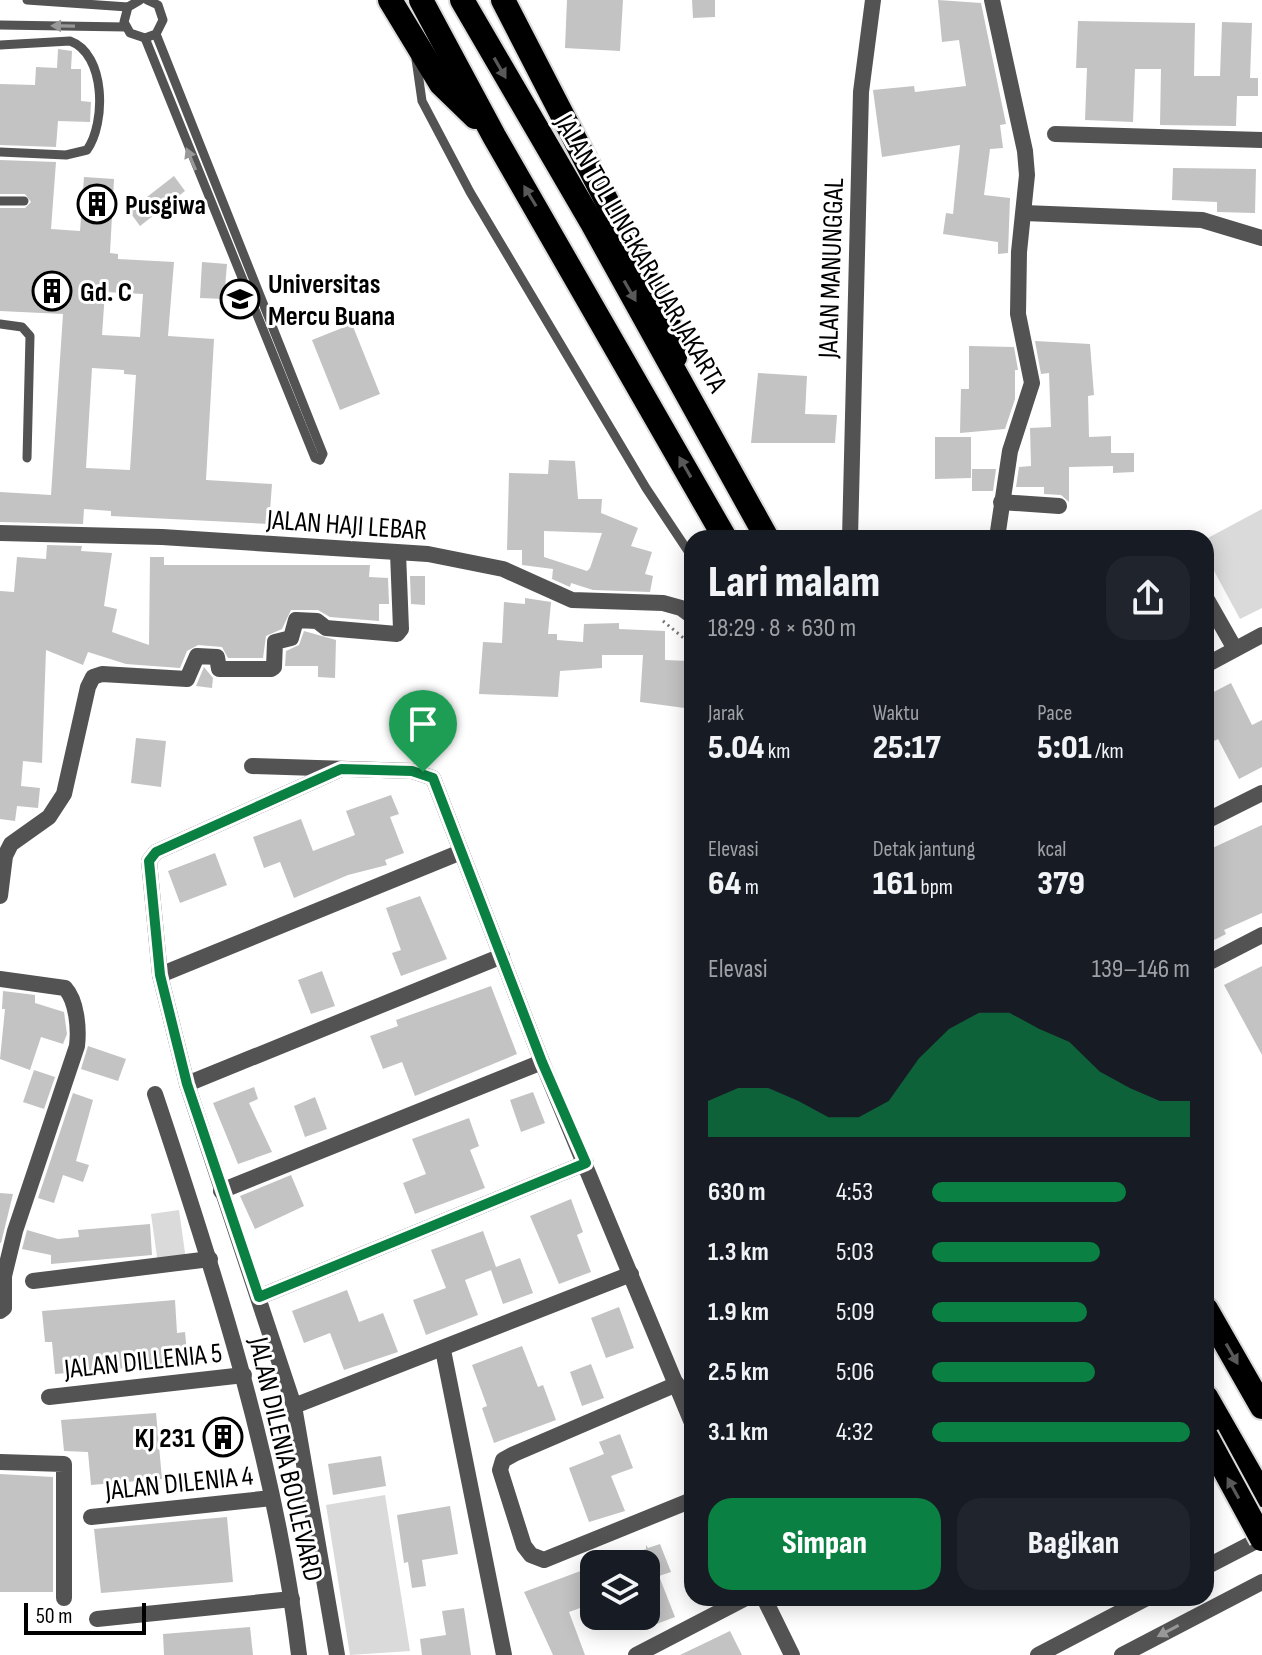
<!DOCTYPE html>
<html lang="id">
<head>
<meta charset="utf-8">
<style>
	:root { --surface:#171b24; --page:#20242c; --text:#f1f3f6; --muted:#9ea1a6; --accent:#0b8043 }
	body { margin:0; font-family:"Sofia Sans Condensed",sans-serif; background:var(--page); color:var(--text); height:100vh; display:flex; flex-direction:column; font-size:30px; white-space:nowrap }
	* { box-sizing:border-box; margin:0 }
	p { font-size:26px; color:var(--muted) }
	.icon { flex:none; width:44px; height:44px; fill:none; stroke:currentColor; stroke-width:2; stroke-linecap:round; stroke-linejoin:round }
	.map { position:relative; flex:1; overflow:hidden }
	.side { position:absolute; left:684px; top:530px; width:530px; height:1076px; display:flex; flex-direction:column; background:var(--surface); border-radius:24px; box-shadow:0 4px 20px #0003 }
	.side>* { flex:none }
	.tools { position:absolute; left:580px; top:1550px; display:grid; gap:16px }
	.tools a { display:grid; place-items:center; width:80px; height:80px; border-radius:16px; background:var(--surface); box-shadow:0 4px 20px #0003; font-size:40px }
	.scale { position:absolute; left:24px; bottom:20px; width:122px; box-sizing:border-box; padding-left:8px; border:4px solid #000; border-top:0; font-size:22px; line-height:28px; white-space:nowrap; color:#000; -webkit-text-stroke:6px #fff; paint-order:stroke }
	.pin { position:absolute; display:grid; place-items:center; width:68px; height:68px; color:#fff; margin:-82px -34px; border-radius:50% 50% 50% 0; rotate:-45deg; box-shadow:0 0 8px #0007 }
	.pin .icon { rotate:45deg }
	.round { display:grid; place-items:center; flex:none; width:84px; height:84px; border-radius:24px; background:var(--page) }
	.summary { display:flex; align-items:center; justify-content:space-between; height:136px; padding:0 24px }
	h1 { font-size:44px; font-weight:800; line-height:60px }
	.figures { display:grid; grid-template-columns:repeat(3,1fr); gap:12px; height:136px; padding:8px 24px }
	.figures div { display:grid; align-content:center }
	.figures b { font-size:34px; font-weight:800 }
	.figures small { font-size:22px; font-weight:400 }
	.figures p { font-size:22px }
	.chart { height:224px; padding:16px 24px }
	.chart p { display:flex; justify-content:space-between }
	.chart svg { width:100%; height:144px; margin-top:8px; fill:var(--accent); opacity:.7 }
	.button { display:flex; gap:16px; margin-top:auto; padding:16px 24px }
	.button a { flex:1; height:92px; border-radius:24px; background:var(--accent); color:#fff; font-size:32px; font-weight:800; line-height:92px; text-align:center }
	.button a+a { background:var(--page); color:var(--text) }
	ul { padding:0 24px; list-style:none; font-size:26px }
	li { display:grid; grid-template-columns:128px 96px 1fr; align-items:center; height:60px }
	li i { height:20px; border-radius:10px; background:var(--accent) }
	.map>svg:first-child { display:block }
	.green { fill:#dadada }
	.building { fill:#c3c3c3; fill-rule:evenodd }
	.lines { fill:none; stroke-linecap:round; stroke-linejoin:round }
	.highway-casing { stroke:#dbdbdb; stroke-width:28 }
	.path { stroke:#757575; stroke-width:3; stroke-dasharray:2 4; stroke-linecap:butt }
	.lane { stroke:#535353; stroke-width:9 }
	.street { stroke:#535353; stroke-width:16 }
	.highway { stroke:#000; stroke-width:24 }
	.highway-bridge-casing { stroke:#dbdbdb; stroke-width:28; stroke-linecap:butt }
	.highway-bridge { stroke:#000; stroke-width:24 }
	.oneway { fill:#989898 }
	.oneway2 { fill:#595959 }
	.route-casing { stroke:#fff; stroke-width:16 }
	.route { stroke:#0b8043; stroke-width:10 }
	.labels { text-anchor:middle; stroke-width:6; stroke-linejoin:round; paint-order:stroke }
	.poi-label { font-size:28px; font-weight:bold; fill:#000; stroke:#fff; text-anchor:start }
	.street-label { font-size:28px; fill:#000; stroke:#fff }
</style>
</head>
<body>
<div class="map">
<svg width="1262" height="1655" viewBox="0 0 1262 1655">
	<rect width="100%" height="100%" fill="#fff"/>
	<g class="green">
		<path d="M1262,509v99l-22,11 -34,-63v-17z"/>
		<path d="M179,1210l7,50 -28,4 -7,-50z"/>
		<path d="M385,1495l25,156 -60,4 -24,-150z"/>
	</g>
	<g class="building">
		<path d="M567,0h56l-3,51 -55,-3z"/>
		<path d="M692,0h23v17l-22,1z"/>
		<path d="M938,0l43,3 25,121 -6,1 3,23 -13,1 -6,46 26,3 -2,55 -10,1v-12l-55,-8 3,-21 7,1 7,-69 -78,12 -9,-67 41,-4 1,6 51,-6 -7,-46 -17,2z"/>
		<path d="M1078,21l117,2 -1,53h26l2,-54 30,1 -2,55h8v18h-21l-1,30 -76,-1 1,-56h-26l-2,53 -48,-2 2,-52h-11z"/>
		<path d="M58,49l14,2 -1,18h10v32l10,1 -1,20 -32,-1 -2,26 -56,-2v-61l35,1 1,-18 21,1z"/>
		<path d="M0,160l56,2 -5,67 29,2 4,-54 30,2 -4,74 8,1v5l56,3 -6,74 46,3 -8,141 66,4 -3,40 -158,-8v-5l-27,-2 -1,15 -83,-2v-30l51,3 12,-181 -63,-3v-103h25l6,-6 -6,-8h-25zM105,292l38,2 -3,43 -38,-2zM92,368l32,2v4l12,1 -6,95 -44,-2z"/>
		<path d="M1173,168l83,1 -1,44 -38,-1v-10l-45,-2z"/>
		<path d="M174,176l11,15 -45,35 -11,-15z"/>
		<path d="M202,262l25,2 -3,35 -24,-1z"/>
		<path d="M352,324l28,70 -40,16 -28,-70z"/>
		<path d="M1035,341l55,3 4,51 -6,1 1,41 22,-1v17h23v19l-21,1v-7l-44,1v35l-8,-7 -17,-1v-7h-28l3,-20 12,-1 -1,-38 21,-1 -2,-54 -8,1z"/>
		<path d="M969,346l45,1 4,23h-3v29l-10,30 -45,4 1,-44h8z"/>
		<path d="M758,373l49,3 -2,38 32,1 -2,28h-84z"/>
		<path d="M935,437h36v41l-36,1z"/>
		<path d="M549,460l26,1 3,38h24l-1,14 37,15 -7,18 21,6 -7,22 8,2 -3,16 -57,-2 -22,-7 -1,4 -18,-8 1,-10 -31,-4v-15h-15l2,-77 39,1zM544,531l58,2 -12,35 -3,3 -43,-14z"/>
		<path d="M972,469h24l-3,22h-21z"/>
		<path d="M47,545l35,1 -1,5 31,2 -8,53 13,3 -5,23 37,13 1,-88h14v8h206l-1,12 19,1 1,26h-10v17l-49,-4 -12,-7h-27l-9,19 -16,7 -3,22h-35l-6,-11 -24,-2 -11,6 -7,17 -54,-4 -38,-12 -5,13 -37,-15 -4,113 -19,-2 -2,25 19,2 -2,20 -21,-2 -2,15 -15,-2v-228l14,1 3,-35 29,2z"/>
		<path d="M410,576h15v29l-14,-1z"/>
		<path d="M525,598l26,4 -3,32h9v6l26,2 1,-18 35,-1v6l46,2v29l24,1 3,48 -52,-7 3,-47h-41v13l-42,3 -2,26 -79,-3 4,-52 19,1 2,-41 21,2z"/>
		<path d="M304,631l32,9 -1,38 -17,-1v-11h-33l1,-15 13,-6z"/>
		<path d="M204,667l9,11 -1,10 -16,-2z"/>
		<path d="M1231,683l21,42 10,-5v47l-23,12 -21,-40 -12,6v-49z"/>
		<path d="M136,738l30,3 -5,46 -30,-4z"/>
		<path d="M391,795l8,19 -9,3 14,36 -19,7 2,5 -39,10 -54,23 -14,-36 -16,6 -11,-31 48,-18 12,32 42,-16 -9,-24z"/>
		<path d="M1262,825v88l-38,17 2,4 -20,10v-93z"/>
		<path d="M215,853l12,32 -47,18 -12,-32z"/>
		<path d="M420,896l27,63 -46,17 -9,-23 9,-3 -15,-42z"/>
		<path d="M1262,966v89l-38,-70z"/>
		<path d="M322,971l13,35 -24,8 -13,-34z"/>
		<path d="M491,986l26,68 -102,42 -13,-34 -19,7 -13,-33 28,-10 -2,-6z"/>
		<path d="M3,991l32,4v8l29,9 3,22 -4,10 -22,-7 -11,33 -30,-11 5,-50h-3z"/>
		<path d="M88,1046l38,13 -8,22 -37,-12z"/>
		<path d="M34,1070l21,7 -11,32 -21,-7z"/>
		<path d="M254,1087l4,12 -9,4 23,49 -34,12 -25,-61z"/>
		<path d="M533,1092l12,31 -24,9 -11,-32z"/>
		<path d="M73,1093l20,7 -17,61 13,4 -6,17 -20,-7 -9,28 -16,-5z"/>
		<path d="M315,1097l12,32 -22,8 -11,-31z"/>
		<path d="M469,1118l10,28 -9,4 15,38 -70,26 -12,-31 23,-9 -14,-35z"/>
		<path d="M291,1175l13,31 -49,23 -15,-33z"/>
		<path d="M0,1193l13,1 -12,49h-1z"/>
		<path d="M571,1199l12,33 -6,3 14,37 -32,12 -29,-68z"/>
		<path d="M150,1224l2,31 -101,9v-9l-29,-6 5,-19 31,9 21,-2 -1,-7z"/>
		<path d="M483,1231l13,36 24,-9 13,35 -30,11 -12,-34 -26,10 13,35 -52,20 -13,-35 33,-12 -15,-38z"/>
		<path d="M347,1290l12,32 24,-9 15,39 -54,18 -14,-37 -26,10 -12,-32z"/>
		<path d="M175,1300l2,33 8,-1 3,31 -133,11 -3,-32h-7l-3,-31z"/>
		<path d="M619,1307l15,41 -28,10 -15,-40z"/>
		<path d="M522,1346l16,41 5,-2 13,35 -62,23 -12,-35 5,-2 -15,-41z"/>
		<path d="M591,1364l13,34 -22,8 -12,-34z"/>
		<path d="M156,1413l6,66 -71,6 -3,-33 -24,-1 -3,-31z"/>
		<path d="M230,1426l3,21 -18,1 -2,-20z"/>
		<path d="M620,1434l13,34 -22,8 14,35 -36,11 -20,-54 35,-14 -5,-12z"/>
		<path d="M381,1456l5,30 -53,9 -5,-31z"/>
		<path d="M0,1474l53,3v115h-53z"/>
		<path d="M450,1506l8,48 -36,6 4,26 -14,2 -4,-26 -4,1 -7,-48z"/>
		<path d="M227,1517l6,65 -132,11 -7,-64z"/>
		<path d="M660,1544l11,28 -12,4 16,41 -29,11v-64l-37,-1 37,-14v-4l2,3z"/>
		<path d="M594,1566v37l-25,9 16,43h-32l-29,-63z"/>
		<path d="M464,1608l7,47h-49l-2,-16 26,-4 -4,-24z"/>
		<path d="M250,1627l3,28h-89l-1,-21z"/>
		<path d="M730,1631l12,24h-62z"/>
	</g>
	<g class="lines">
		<defs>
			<g id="highway">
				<path d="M390,0l51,84 34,33"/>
				<path d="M421,0l73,136 231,402"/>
				<path d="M462,0l130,223 175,315"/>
				<path d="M503,0l165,320 7,37"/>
				<path d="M1206,1309l56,98"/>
				<path d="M1206,1397l56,98"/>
			</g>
		</defs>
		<use href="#highway" class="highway-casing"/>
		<path class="path" d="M663,621l29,24"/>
		<g class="lane">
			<path d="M27,0l101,7"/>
			<path d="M140,0l-12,7 -4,15 6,11 15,5 11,-4 7,-14 -5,-15 -11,-5"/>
			<path d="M0,25l126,2"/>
			<path d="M156,34l167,420 -3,6"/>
			<path d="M145,38l170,420 5,2"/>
			<path d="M0,45l70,-4c36,13 36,82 17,109l-21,5 -66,-3"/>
			<path d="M416,59l6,42 48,91 176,296 46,69"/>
			<path d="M0,201h24"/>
			<path d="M0,324l22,3 8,9 -3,122"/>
		</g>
		<g class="street">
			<path d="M992,0l33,151 2,24 -8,77 -1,62 14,69 -22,68 -13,87"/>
			<path d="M1055,134l207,6"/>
			<path d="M1024,213l178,7 60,18"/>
			<path d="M1001,502l58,4"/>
			<path d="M0,533l162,4 266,17 75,15 69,31 91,3 18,5 11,8"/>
			<path d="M850,538l11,-446 12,-92"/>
			<path d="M1206,598l29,51"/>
			<path d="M1206,665l56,-30"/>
			<path d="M252,766l160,5 21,7 109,284 150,361"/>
			<path d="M1206,821l56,-28"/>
			<path d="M0,896l5,-40 6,-12 38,-27 15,-23 24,-107 5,-10 9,-3 85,5 10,-23 20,1 2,12h52l3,-2 1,-25 16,-4 5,-18 21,1 9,7 71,6 4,-5 -3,-76"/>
			<path d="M1206,964l56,-29"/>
			<path d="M160,975l301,-123"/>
			<path d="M0,979l65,9c12,13 14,41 12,58l-62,185 -11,45v32l-4,3"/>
			<path d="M187,1084l315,-128"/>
			<path d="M155,1094c61,183 121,368 144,561"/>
			<path d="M221,1191l321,-129"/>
			<path d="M33,1281l177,-22"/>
			<path d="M259,1297l327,-134"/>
			<path d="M443,1350l61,305"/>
			<path d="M677,1384l-163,70 -11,6 -3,10 24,76 7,9 13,5 148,-60"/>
			<path d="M49,1397l195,-22"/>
			<path d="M294,1406l337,-132"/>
			<path d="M0,1462l64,2v134"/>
			<path d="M91,1517l181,-19"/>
			<path d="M1206,1567l56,-29"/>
			<path d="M764,1598l28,57"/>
			<path d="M97,1619l195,-20"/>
			<path d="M337,1655l-43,-249 -107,-322 -27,-109 -11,-114 7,-9 185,-83"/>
			<path d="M636,1655l110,-57"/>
			<path d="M1038,1655l109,-57"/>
			<path d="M1122,1655l140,-73"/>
		</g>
		<use href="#highway" class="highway"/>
		<defs>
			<path id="highway-bridge" d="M1206,1436l56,103"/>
		</defs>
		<use href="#highway-bridge" class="highway-bridge-casing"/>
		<use href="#highway-bridge" class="highway-bridge"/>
	</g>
	<defs><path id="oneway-solid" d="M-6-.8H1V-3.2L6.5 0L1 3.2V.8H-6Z" transform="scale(2)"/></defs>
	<g class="oneway">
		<use href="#oneway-solid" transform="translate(63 26) rotate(-179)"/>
		<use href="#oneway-solid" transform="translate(191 159) rotate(-113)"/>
		<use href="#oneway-solid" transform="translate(1168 1631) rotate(152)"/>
	</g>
	<g class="oneway2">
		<use href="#oneway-solid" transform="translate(500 68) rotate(60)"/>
		<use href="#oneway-solid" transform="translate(530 196) rotate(-121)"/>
		<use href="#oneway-solid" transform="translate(630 291) rotate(60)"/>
		<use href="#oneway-solid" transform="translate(685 467) rotate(-120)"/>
		<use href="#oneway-solid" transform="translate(1232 1354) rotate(60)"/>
		<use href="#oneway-solid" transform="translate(1233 1488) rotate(-119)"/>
	</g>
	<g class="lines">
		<defs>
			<path id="route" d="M341,769l71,2 21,7 109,284 44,101 -327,134 -72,-213 -27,-109 -11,-114 7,-9z"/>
		</defs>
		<use href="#route" class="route-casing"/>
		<use href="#route" class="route"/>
	</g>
	<defs>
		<symbol id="building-ring" viewBox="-11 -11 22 22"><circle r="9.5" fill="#fff" stroke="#000" stroke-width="1.5"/><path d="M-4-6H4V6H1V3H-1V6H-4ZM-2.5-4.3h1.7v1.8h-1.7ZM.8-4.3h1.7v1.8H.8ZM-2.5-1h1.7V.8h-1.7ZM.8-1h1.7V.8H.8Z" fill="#000"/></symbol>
		<symbol id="university-ring" viewBox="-11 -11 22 22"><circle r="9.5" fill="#fff" stroke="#000" stroke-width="1.5"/><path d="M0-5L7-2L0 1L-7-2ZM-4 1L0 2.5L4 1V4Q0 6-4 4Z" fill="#000"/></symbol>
	</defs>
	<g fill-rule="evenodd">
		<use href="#building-ring" x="75" y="182" width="44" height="44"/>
		<use href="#building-ring" x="30" y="269" width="44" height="44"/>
		<use href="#university-ring" x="218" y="277" width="44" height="44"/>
		<use href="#building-ring" x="201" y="1415" width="44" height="44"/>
	</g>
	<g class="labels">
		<g class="poi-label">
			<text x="125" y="214">Pusgiwa</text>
			<text x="268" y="293">Universitas<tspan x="268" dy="32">Mercu Buana</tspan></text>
			<text x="80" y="301">Gd. C</text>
			<text x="195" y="1447" text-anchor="end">KJ 231</text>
		</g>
		<g class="street-label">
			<text transform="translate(642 253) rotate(60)" y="10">JALAN TOL LINGKAR LUAR JAKARTA</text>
			<text transform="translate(830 268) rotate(-88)" y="10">JALAN MANUNGGAL</text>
			<text transform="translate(347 524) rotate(4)" y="10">JALAN HAJI LEBAR</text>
			<text transform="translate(143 1360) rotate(-6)" y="10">JALAN DILLENIA 5</text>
			<text transform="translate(287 1459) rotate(77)" y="10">JALAN DILENIA BOULEVARD</text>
			<text transform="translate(179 1482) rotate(-6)" y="10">JALAN DILENIA 4</text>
		</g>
	</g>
</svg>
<div class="tools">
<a><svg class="icon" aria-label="layers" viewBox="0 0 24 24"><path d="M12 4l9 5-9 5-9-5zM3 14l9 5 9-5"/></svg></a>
</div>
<div class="scale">50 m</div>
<div class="pin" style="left:423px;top:772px;background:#1e9e55"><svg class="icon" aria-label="arrive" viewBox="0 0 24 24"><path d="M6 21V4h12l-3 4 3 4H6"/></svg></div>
<section class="side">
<div class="summary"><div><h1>Lari malam</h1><p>18:29 · 8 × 630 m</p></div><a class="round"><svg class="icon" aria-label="share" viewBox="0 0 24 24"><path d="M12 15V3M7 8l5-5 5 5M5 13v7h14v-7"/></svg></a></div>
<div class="figures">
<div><p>Jarak</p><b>5.04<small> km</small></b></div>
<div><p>Waktu</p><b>25:17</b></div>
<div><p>Pace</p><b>5:01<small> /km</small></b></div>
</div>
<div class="figures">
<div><p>Elevasi</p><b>64<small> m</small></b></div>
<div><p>Detak jantung</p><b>161<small> bpm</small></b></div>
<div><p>kcal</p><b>379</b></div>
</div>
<div class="chart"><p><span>Elevasi</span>139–146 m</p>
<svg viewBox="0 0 160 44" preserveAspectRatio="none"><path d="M0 44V33L10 29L20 29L30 33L40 38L50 38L60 33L70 20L80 11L90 6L100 6L110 11L120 15L130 24L140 29L150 33L160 33V44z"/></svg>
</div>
<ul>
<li><b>630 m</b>4:53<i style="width:75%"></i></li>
<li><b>1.3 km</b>5:03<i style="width:65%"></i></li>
<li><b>1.9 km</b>5:09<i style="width:60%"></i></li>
<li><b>2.5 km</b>5:06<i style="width:63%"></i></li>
<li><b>3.1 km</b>4:32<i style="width:100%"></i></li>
</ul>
<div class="button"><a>Simpan</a><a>Bagikan</a></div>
</section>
</div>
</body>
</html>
